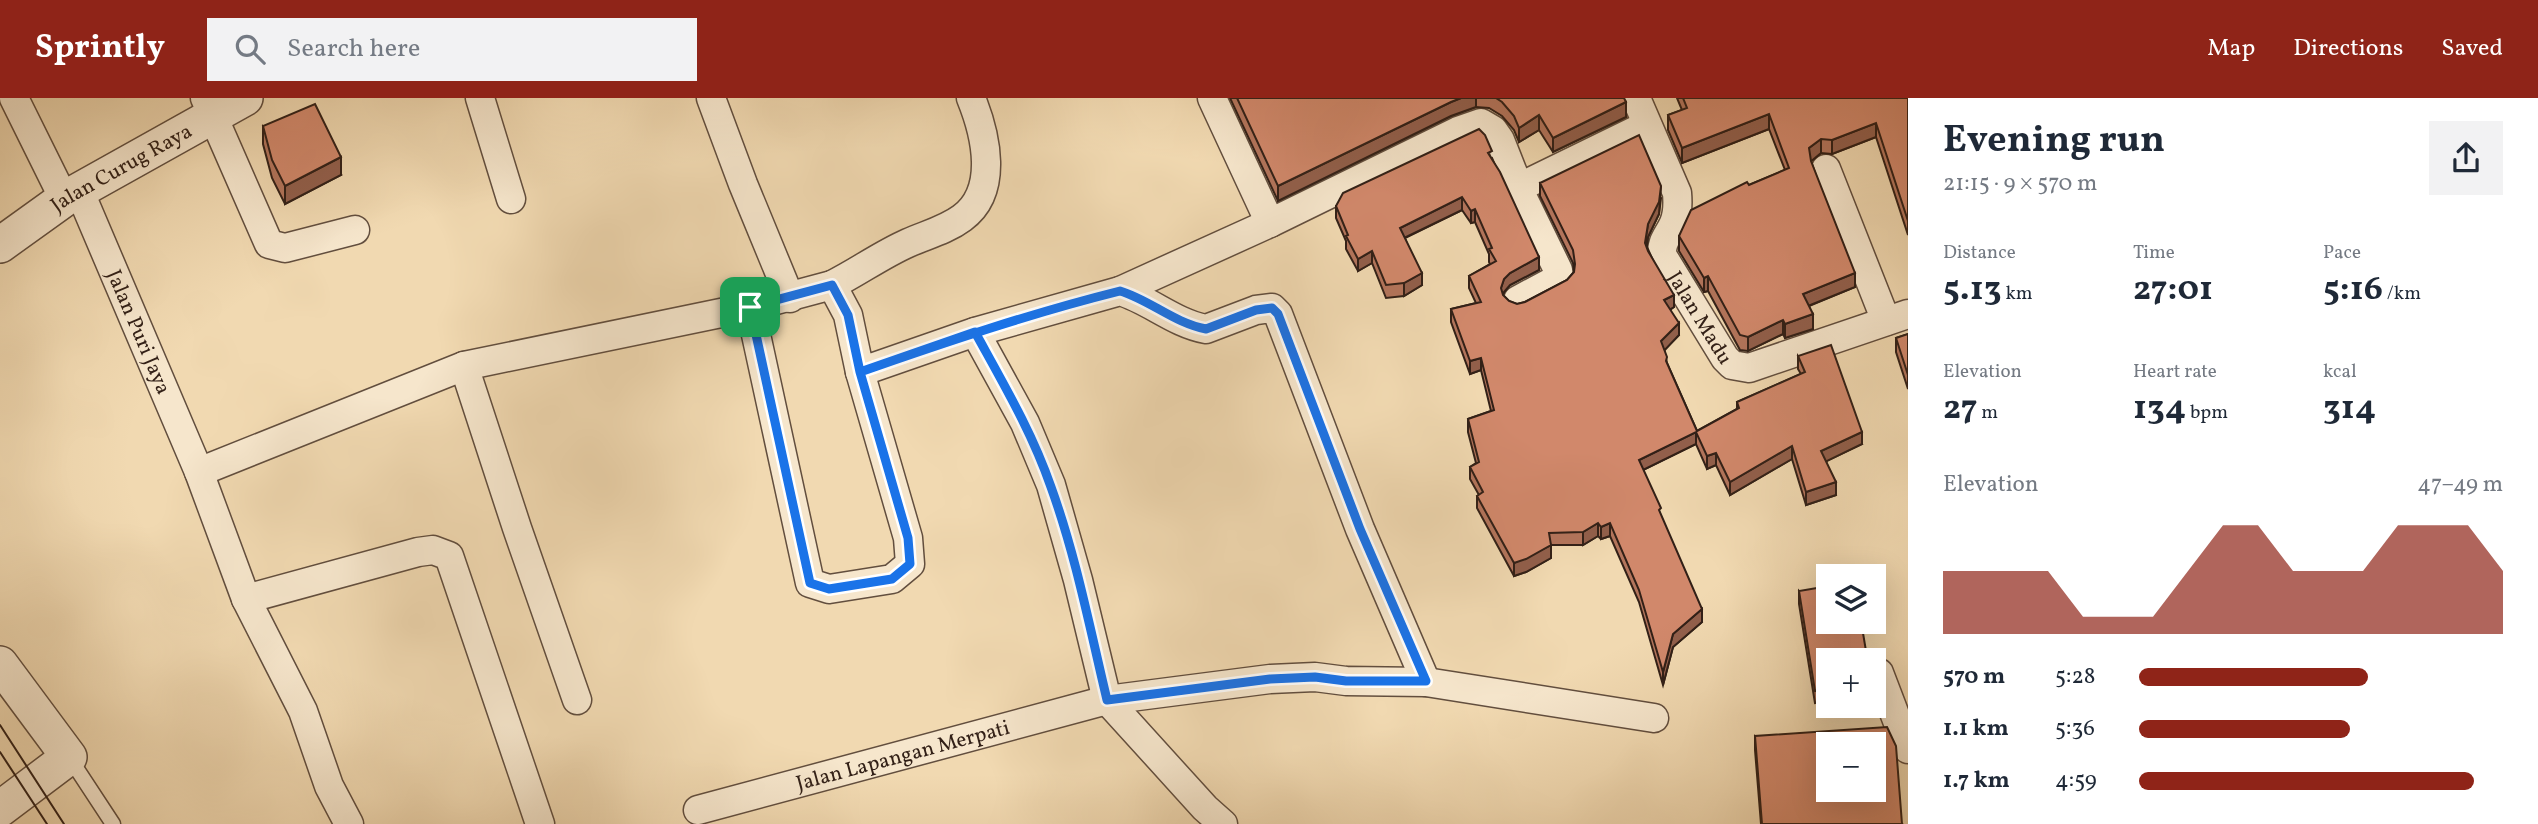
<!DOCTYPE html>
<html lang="en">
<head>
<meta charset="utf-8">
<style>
	:root { --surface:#fff; --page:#f2f2f3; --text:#1f2937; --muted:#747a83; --accent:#8f2418 }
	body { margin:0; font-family:Vollkorn,serif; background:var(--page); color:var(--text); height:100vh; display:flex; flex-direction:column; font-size:26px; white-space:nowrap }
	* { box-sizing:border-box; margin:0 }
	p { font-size:23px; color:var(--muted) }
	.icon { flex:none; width:38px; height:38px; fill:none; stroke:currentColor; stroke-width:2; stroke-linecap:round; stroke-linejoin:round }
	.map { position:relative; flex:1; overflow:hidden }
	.drawer { display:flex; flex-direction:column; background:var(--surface); width:630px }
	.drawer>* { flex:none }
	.buttons { position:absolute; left:1816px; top:466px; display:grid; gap:14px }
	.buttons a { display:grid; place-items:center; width:70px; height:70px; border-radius:0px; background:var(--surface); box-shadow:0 7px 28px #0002; font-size:35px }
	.pin { position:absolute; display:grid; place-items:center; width:60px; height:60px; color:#fff; margin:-30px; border-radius:14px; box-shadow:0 4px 10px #0006 }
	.round { display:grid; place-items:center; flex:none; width:74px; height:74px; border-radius:0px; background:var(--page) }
	.headline { display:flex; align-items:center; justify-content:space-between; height:119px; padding:0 35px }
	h1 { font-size:38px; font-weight:700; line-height:52px }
	.metrics { display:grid; grid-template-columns:repeat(3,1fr); gap:10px; height:119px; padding:7px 35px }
	.metrics div { display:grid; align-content:center }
	.metrics b { font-size:35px; font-weight:700 }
	.metrics small { font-size:19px; font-weight:400 }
	.metrics p { font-size:19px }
	.chart { height:196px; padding:14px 35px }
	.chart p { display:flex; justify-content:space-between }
	.chart svg { width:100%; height:126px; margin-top:7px; fill:var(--accent); opacity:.7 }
	ul { padding:0 35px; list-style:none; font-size:23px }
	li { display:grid; grid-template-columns:112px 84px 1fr; align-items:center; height:52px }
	li i { height:18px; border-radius:9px; background:var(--accent) }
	header { display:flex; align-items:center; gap:42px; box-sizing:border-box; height:98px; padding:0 35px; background:var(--accent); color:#fff }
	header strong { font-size:33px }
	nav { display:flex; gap:38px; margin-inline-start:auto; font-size:24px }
	.search { width:490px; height:63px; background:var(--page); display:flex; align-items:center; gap:18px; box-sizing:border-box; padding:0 24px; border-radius:0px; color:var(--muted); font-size:26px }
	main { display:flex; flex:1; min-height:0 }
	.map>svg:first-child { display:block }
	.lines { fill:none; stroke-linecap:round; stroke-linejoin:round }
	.service-casing { stroke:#624e3e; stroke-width:17 }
	.minor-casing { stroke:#624e3e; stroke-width:31 }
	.tertiary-casing { stroke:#624e3e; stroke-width:38 }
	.service { stroke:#f6e6cc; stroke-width:14 }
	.minor { stroke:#f6e6cc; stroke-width:28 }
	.tertiary { stroke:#f6e6cc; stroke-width:35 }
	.tram { stroke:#322017; stroke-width:2 }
	.wall { fill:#b4755c; stroke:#322017; stroke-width:2 }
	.shaded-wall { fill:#925f4b; stroke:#322017; stroke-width:2 }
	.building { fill:#d1886b; stroke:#322017; stroke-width:2; fill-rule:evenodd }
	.route-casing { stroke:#fff; stroke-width:14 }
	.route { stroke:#1a73e8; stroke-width:9 }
	.labels { text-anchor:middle; stroke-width:6; stroke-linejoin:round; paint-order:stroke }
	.street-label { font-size:21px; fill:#322017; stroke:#f6e6cc }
</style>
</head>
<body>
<header>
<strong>Sprintly</strong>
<div class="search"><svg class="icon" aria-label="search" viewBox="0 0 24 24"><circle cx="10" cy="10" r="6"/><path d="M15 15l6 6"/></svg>Search here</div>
<nav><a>Map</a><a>Directions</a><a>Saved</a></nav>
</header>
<main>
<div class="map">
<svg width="1908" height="726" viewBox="0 0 1908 726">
	<rect width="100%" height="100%" fill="#f1d9b1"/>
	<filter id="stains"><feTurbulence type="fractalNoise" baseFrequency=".00286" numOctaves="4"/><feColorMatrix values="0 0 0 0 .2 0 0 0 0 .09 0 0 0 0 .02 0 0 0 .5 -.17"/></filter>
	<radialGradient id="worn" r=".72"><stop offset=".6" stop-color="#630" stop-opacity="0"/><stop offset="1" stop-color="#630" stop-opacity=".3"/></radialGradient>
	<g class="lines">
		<defs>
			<path id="service" d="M69,659l44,67"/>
			<g id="minor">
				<path d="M14,0l50,101"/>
				<path d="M205,0l64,146 16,4 70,-18"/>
				<path d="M480,0l31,101"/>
				<path d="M711,0l32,86 47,114"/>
				<path d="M1212,0l58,125"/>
				<path id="s1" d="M1636,0l41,95c1,11 1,20 -3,30 -5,12 -13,18 -12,32l63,103 7,7 17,3 159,-54"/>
				<path d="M1826,71l60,152"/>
				<path d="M1518,90l129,-63"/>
				<path id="s2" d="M79,92l120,282 47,127 57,112 26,75 20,38"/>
				<path d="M832,187c26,-13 49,-30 76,-42 18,-8 38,-13 54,-25 37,-27 24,-83 9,-120"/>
				<path d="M1120,193l150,-68 188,-92 23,-8 12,7 7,10 22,56 36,74 1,8 -41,22"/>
				<path d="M750,209l60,276 19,6 63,-10 18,-15 -2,-26 -48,-166"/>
				<path d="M975,234l50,91 26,62 27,95 29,120 98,108 18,16"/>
				<path d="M464,268l53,162 60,172"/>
				<path d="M199,374l265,-106 286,-59 82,-22 16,30 12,57 115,-40 145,-41c30,9 54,32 86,38l50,-19 16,-2 6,6 82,215 66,153"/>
				<path d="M246,501l172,-47 15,-2 16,6 91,268"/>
				<path d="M1879,575l29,76"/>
				<path id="s3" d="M698,712l409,-110 163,-21 45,-2 31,4 80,1 228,36"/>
			</g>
			<g id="tertiary">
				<path id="s4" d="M0,147l64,-46 181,-101"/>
				<path d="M0,566l69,93 -69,52"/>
			</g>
		</defs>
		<use href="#service" class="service-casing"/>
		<use href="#minor" class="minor-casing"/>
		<use href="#tertiary" class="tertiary-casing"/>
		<use href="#service" class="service"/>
		<use href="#minor" class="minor"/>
		<use href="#tertiary" class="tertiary"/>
		<g class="tram">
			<path d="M0,627l64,99"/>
			<path d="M0,654l47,72"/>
		</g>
	</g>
	<g class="wall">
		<path d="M1230,0h394l2,19 -73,35 -14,-22 -20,12 -5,-12 -12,-14 -13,-8 -13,-1 -25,9 -173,85z"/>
		<path d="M1677,0h231v137l-32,-98 -44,17 -11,-1 -10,8 44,126 -46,19 4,23 -28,9 -2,-4 -35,17 -8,-1 -32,-59 -4,1 -25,-41v-15l70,-51 36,-15 -16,-41 -87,34 -14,-33v-15l14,-5z"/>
		<path d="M263,28l78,49 -56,29 -13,-26 -9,-34z"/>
		<path d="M1492,60l47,112 -29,15 -6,7 -1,3 6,6 8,3 8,-2 42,-22 7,-8 -1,-9 -33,-67v-13l121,15 -2,16 -11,23 -1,10 27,60 -4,3 9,25 -15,15 3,13 30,68 40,-22v-7l64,-28 -3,-5v-13l64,88 -36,17 10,34 -30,10 -14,-46 -62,36 -14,-30 -9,4 -11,-25 -53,26 59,152 -29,25 -10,38 -24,-83 -29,-66 -9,3 -3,-3 -15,9h-32v13l-25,14 -12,4 -37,-68v-12l2,-1 -9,-16v-12l6,-4 -8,-31v-13l23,-8 -10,-41 -11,4 -19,-52v-13l25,-6 -7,-15v-12l21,-12 -1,-2v-8l-14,-32 -4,1 -9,-13 -57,28 17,47 -18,11 -18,2 -14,-35 -14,8 -12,-22v-8l-10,-23v-12z"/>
		<path d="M1908,236v55l-12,-37v-14z"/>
		<path d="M1799,493l67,69h-37v41l-14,2 -16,-99z"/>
		<path d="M1755,638l147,88h-141l-6,-74z"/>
	</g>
	<g class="shaded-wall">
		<path d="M1461,0h15v9l-25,9 -173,85v-15l173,-84z"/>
		<path d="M1626,4v15l-73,35v-14z"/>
		<path d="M1769,16v15l-87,34v-15z"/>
		<path d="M1539,17v15l-20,12v-14z"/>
		<path d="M1876,25v14l-44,17v-14z"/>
		<path d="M1821,41v14l-12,10v-15z"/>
		<path d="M341,59v18l-56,29v-18z"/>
		<path d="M1661,88l-2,28 -11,23 -3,19v-13l3,-19z"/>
		<path d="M1462,99v13l-62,30v-12z"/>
		<path d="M1475,111v13l-4,1v-12z"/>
		<path d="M1372,153v12l-14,8v-12z"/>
		<path d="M1539,159v13l-29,15 -6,7 -3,8v-12l3,-9 6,-6z"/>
		<path d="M1422,175v12l-18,11v-13z"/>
		<path d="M1855,175v14l-52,21v-14z"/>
		<path d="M1708,178v15l-4,1v-14z"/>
		<path d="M1674,197v12l-10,6v-13z"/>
		<path d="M1813,216v15l-28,9v-14z"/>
		<path d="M1783,222v14l-35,17v-14z"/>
		<path d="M1679,225v12l-18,19v-13z"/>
		<path d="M1481,260v12l-11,4v-13z"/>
		<path d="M1696,334v12l-57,28v-12z"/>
		<path d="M1862,334v12l-41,20v-13z"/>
		<path d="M1792,348v13l-62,36v-13z"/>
		<path d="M1716,355v12l-9,4v-13z"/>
		<path d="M1836,384v13l-30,10v-13z"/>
		<path d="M1598,425v13l-15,9v-13z"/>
		<path d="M1610,425v13l-9,3v-12z"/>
		<path d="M1551,447v13l-25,14 -12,4v-13z"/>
		<path d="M1702,511v13l-29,25 -10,38v-13l10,-38z"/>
	</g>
	<g class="building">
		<path d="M1237,0h224l-10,4 -173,84z"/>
		<path d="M1496,0h128l2,4 -73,36 -14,-23 -20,13 -5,-12 -12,-14z"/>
		<path d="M1683,0h225v123l-32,-98 -44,17 -11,-1 -12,9 2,13 44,112 -52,21 10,20 -28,10 -2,-4 -35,17 -8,-2 -32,-59 -4,2 -25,-42 12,-26 56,-28 2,3 40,-17 -20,-54 -87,34 -14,-33 19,-7z"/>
		<path d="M315,6l26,53 -56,29 -13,-26 -9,-34z"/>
		<path d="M1479,31l6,6 7,16 -4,2 12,19 39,85 -29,16 -6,6 -3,9 2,7 6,6 8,3 8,-2 42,-22 7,-8 1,-8 -2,-14 -33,-67 99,-48 22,51 -2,16 -11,22 -3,19 3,8 26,44 -10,5 15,23 -18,18 6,16 -1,4 31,70 42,-23 -2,-6 68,-30 -7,-16 33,-11 31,87 -41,19 15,31 -30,10 -14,-46 -62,36 -14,-29 -9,3 -11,-24 -57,28 22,48 -2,2 43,99 -29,25 -10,38 -24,-82 -29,-67 -9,4 -3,-4 -15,9 -34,1 2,12 -25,14 -12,4 -37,-67 6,-4 -13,-25 9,-5 -11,-43 26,-9 -13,-52 -11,3 -19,-52 30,-7 -12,-26 27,-15 -7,-12 3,-1 -17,-39 -4,2 -9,-14 -62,31 22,45 -18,10 -18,2 -14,-34 -14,8 -12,-23 2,-1 -12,-29 7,-13z"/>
		<path d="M1908,236v41l-12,-37z"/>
		<path d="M1829,488v35h32l5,30 -3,9h-34v29l-14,2 -16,-100z"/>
		<path d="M1887,629l9,19 6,78h-140l-7,-88zM1829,646h45v45h-45z"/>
	</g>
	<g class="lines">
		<defs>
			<path id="route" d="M750,209l82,-22 16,30 12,57 115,-40c28,51 57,100 76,155 25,69 39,142 56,213l163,-21 45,-2 31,4h80l-66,-152 -82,-215 -6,-6 -16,2 -50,19c-32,-6 -56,-29 -86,-38 -88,22 -174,51 -260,81l48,166 2,26 -18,15 -63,10 -19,-6 -60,-276"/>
		</defs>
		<use href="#route" class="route-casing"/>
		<use href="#route" class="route"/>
	</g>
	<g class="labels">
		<g class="street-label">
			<text dy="7" stroke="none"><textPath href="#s4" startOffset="144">Jalan Curug Raya</textPath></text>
			<text dy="7" stroke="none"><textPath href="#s1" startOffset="242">Jalan Madu</textPath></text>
			<text dy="7" stroke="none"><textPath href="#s2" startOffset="154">Jalan Puri Jaya</textPath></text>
			<text dy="7" stroke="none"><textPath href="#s3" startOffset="212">Jalan Lapangan Merpati</textPath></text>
		</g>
	</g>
	<rect width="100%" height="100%" filter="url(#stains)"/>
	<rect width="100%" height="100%" fill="url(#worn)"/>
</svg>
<div class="buttons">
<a><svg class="icon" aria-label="layers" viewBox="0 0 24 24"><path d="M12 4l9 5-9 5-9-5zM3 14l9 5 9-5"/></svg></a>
<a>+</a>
<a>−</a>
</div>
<div class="pin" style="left:750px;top:209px;background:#1e9e55"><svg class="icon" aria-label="arrive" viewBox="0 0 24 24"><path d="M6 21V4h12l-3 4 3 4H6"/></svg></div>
</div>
<section class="drawer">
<div class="headline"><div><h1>Evening run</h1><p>21:15 · 9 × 570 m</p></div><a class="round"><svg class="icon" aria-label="share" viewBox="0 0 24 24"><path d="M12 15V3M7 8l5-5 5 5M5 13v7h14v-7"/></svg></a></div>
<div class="metrics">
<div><p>Distance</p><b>5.13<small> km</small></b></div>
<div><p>Time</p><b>27:01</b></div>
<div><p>Pace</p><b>5:16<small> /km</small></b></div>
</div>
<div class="metrics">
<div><p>Elevation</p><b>27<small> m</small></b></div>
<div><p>Heart rate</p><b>134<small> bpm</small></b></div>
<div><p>kcal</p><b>314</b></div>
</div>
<div class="chart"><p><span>Elevation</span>47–49 m</p>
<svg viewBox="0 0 160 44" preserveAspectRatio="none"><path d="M0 44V22L10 22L20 22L30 22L40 38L50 38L60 38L70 22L80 6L90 6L100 22L110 22L120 22L130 6L140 6L150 6L160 22V44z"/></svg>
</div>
<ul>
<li><b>570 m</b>5:28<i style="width:63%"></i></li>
<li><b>1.1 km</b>5:36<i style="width:58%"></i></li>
<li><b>1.7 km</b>4:59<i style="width:92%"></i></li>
</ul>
</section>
</main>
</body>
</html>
